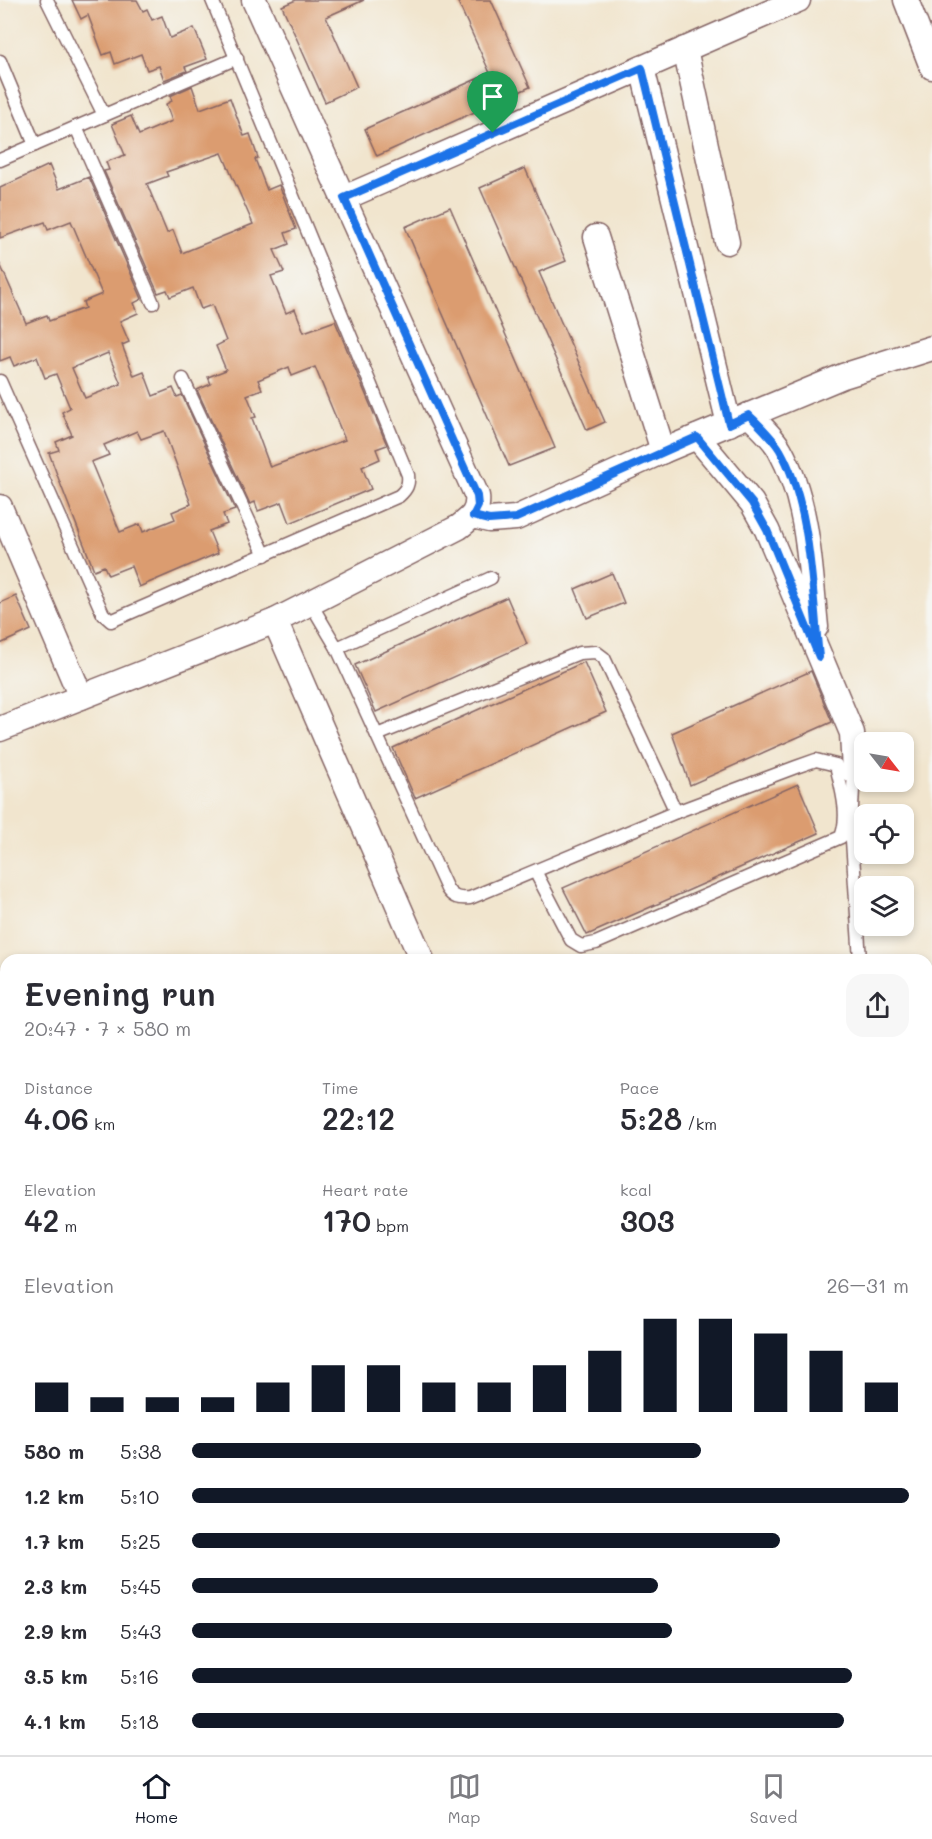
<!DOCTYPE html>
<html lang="en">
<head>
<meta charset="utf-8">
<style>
	:root { --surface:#fff; --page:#f7f7f7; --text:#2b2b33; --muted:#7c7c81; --line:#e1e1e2; --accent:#111827 }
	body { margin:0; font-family:Mali,sans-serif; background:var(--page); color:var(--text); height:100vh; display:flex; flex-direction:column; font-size:22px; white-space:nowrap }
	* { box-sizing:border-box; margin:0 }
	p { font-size:20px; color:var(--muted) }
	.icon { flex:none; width:33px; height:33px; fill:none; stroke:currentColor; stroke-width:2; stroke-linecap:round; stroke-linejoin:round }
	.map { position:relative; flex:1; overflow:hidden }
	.sheet { position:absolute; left:0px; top:954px; width:933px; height:801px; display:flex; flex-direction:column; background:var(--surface); border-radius:18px 18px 0 0; box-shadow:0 3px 9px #0003 }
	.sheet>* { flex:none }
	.needle { width:39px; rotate:121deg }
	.buttons { position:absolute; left:854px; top:732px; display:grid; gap:12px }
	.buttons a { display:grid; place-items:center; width:60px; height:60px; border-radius:12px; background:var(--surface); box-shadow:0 3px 9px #0003; font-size:30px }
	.pin { position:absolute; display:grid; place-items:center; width:51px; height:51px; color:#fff; margin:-62px -26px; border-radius:50% 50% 50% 0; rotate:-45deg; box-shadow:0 0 6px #0007 }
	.pin .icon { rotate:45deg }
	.round { display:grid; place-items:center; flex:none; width:63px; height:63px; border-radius:18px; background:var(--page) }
	.head { display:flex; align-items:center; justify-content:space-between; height:102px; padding:0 24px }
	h1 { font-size:33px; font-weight:600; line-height:45px }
	.figures { display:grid; grid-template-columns:repeat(3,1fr); gap:9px; height:102px; padding:6px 24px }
	.figures div { display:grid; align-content:center }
	.figures b { font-size:30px; font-weight:600 }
	.figures small { font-size:16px; font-weight:400 }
	.figures p { font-size:16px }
	.chart { height:168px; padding:12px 24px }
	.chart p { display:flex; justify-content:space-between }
	.chart svg { width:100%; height:108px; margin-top:6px; stroke:var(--accent); stroke-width:6 }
	ul { padding:0 24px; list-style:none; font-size:20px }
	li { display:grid; grid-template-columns:96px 72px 1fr; align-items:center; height:45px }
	li i { height:15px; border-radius:8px; background:var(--accent) }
	.tab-bar { display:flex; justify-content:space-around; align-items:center; height:84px; border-top:2px solid var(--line); background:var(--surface); font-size:16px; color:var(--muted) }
	.tab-bar a { display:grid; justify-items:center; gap:3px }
	.tab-bar .current { color:var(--accent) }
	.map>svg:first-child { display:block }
	.industrial { fill:#d1bfbd }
	.building { fill:#db9c70; fill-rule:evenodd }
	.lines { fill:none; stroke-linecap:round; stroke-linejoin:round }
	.lane-casing { stroke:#846464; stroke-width:15 }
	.street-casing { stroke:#846464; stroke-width:27 }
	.secondary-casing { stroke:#846464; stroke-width:36 }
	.lane { stroke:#fff; stroke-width:12 }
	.street { stroke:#fff; stroke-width:24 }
	.secondary { stroke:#fff; stroke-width:33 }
	.rail-casing { stroke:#4a1f2b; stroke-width:7 }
	.rail { stroke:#f6f6f2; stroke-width:4.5; stroke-dasharray:14; stroke-linecap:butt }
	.route-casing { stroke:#fff; stroke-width:12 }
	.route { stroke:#1a73e8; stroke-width:8 }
</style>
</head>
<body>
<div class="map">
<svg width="932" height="1755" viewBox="0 0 932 1755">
	<rect width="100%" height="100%" fill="#f6f6f2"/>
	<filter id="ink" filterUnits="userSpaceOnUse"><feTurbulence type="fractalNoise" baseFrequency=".0167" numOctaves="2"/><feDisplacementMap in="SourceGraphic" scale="12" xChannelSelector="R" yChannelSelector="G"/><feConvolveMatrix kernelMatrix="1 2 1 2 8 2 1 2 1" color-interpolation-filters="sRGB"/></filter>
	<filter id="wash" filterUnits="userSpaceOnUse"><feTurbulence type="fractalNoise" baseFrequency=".008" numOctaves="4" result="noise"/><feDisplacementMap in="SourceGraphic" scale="24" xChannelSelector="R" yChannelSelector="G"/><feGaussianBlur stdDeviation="1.35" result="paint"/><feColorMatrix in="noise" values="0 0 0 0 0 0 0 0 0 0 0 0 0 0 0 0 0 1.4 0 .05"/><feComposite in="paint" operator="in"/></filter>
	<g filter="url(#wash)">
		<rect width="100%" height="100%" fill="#f1e5ce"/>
		<g class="industrial">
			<path d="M930,1275h2v480h-46v-6h41v-469z"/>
			<path d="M6,1429v237l-6,1v-237z"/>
		</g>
		<g id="blocks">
			<g class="building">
				<path d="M72,0h65l6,11 4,-2 5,11 10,-4 8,22 24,-10 13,31 -22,8 2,4 -23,9 -5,-14 -12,4 -6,-16 -26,10 -4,-12 -8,3 -15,-40 -7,4z"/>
				<path d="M296,0h68l-38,17 31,70 -32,15 -43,-96z"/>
				<path d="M457,0h34l39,87 -153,69 -12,-27 125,-56z"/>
				<path d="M192,86l8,23 30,-11 14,38 6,-2 8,24 -3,1 12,31 12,-5 17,44 -11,4 4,11 -15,6 10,22 -13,4 15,37 9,-4 9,23 31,-11 52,124 -11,4 4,10 -18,8 9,22 -81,34 -8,-21 -24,9 -3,-9 -5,2 -53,-114 14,-6 -3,-7 18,-7 -10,-24 10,-5 -14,-36 -11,4 -8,-21 -23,9 -3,-7 -9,3 -54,-122 5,-1 -3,-8 19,-7 -13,-31 19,-8 8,19 33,-14 -6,-17 6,-3 -2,-5zM222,153l31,71 -71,29 -9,-23 -6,3 -20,-49 21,-8 -2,-4zM289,367l3,9 23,-9 30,73 -75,27 -18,-49 4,-1 -9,-22 15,-6 -4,-9z"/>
				<path d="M49,165l10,24 30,-12 53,122 -8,4 4,10 -18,8 9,21 -7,3 12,31 10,-4 9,24 20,-8 4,9 5,-2 53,115 -12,4 4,10 -18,7 9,22 -79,34 -8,-21 -23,9 -4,-9 -10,4 -32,-82 -13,-35 10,-3 -3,-8 16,-7 -10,-23 8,-4 -14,-34 -11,4 -8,-21 -23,9 -4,-9 -10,4v-97l26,59 21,-8 2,6 36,-13 -2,-6 19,-8 -31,-73 -23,9 -3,-8 -45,16v-50zM108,353l13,31 -36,14 -13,-30zM137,431l4,8 23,-8 27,73 -19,8 3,7 -32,13 -3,-8 -20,8 -29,-70 18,-7 -5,-10z"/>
				<path d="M525,168l41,93 -27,11 66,150 -18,8 -107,-242z"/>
				<path d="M450,207l105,241 -46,18 -104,-239z"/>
				<path d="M612,573l12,30 -37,15 -12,-29z"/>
				<path d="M16,596l15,34 -31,14v-41z"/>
				<path d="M507,597l20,47 -151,68 -21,-47z"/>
				<path d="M584,662l22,50 -191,86 -22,-50z"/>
				<path d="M811,671l21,51 -142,63 -18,-52z"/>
				<path d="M798,784l21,49 -232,102 -24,-47z"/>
			</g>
		</g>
	</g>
	<g filter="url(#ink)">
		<use href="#blocks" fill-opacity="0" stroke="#846464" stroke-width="1.5"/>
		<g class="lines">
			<defs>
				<g id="lane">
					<path d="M47,0l57,115"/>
					<path d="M0,61l35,84"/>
					<path d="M76,127l77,176"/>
					<path d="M0,160l237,-102"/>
					<path d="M183,379l82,176"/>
					<path d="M0,381l103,233 8,7 288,-125c8,-7 10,-12 9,-21l-196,-475"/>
					<path d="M311,604l26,44 110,241c6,9 12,10 23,9l206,-86 120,-45 20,-7 20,5c5,23 14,50 5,72l-245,106 -15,3 -10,-6 -36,-69"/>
					<path d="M337,648l154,-70"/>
					<path d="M377,735l202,-82 17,-1 8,6 72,154"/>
					<path d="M854,771l-3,54 9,135"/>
				</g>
				<g id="street">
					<path d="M906,0l26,67"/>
					<path d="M685,49l42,193"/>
					<path d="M642,68l87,356"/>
					<path d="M344,198l454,-198"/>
					<path d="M596,237l67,214"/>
					<path d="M749,415c11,11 24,22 31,35 29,53 30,119 36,177"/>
					<path d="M697,437l55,66 15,27 85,203 2,38"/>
					<path d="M0,507l81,190"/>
					<path d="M473,516l16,4 27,-2 147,-67 180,-75 89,-28"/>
					<path d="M275,621l147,339"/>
					<path d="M0,729l275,-108 184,-94c12,-9 20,-15 18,-31l-223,-496"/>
					<path d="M927,1605h5"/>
					<path d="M794,1749v6"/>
					<path d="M865,1749v6"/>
				</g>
				<g id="secondary">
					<path d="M927,1178l5,-1"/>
					<path d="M927,1205l5,-1"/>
					<path d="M927,1230l5,-2"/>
					<path d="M927,1256l5,-1"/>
					<path d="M0,1357l6,-1"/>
					<path d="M0,1393l6,-1"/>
					<path d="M821,1755v-6"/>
					<path d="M846,1755v-6"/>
				</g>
			</defs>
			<use href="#lane" class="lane-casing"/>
			<use href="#street" class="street-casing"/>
			<use href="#secondary" class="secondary-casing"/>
			<use href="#lane" class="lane"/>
			<use href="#street" class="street"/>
			<use href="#secondary" class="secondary"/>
			<defs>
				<g id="rail">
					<path d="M0,1192l6,3"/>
					<path d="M0,1210l6,4"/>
					<path d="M927,1291l5,-1"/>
					<path d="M927,1306l5,-1"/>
					<path d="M927,1440l5,-1"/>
					<path d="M927,1456l5,-1"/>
					<path d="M0,1575l6,-1"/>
					<path d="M0,1590l6,-1"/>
				</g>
			</defs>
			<use href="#rail" class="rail-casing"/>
			<use href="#rail" class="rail"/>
		</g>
	</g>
	<g class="lines" filter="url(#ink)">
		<defs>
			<path id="route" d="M642,68l87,356 20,-9c11,11 23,22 31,35 32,57 32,143 39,207l-52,-127 -15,-27 -55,-66 -181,81 -27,2 -16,-4 5,-10 -1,-10 -133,-298z"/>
		</defs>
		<use href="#route" class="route-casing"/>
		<use href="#route" class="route"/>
	</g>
</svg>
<div class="buttons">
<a><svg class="needle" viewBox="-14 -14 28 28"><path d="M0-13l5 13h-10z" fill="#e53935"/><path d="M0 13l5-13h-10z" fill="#7c7c81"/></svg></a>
<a><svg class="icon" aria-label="locate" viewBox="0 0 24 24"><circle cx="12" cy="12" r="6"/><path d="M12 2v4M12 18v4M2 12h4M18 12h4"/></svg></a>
<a><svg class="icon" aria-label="layers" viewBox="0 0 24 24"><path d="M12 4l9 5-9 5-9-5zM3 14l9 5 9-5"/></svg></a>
</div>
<div class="pin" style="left:493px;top:133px;background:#1e9e55"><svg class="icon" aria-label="arrive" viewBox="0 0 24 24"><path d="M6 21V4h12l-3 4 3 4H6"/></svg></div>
<section class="sheet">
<div class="head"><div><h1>Evening run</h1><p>20:47 · 7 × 580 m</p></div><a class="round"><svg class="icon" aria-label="share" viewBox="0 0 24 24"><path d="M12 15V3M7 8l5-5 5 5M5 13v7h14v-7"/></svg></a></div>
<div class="figures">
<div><p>Distance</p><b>4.06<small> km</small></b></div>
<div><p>Time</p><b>22:12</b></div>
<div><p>Pace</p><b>5:28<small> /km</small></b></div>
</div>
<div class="figures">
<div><p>Elevation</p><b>42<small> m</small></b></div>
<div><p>Heart rate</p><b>170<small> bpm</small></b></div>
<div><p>kcal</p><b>303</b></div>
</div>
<div class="chart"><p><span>Elevation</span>26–31 m</p>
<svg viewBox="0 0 160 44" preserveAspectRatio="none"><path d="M5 44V32M15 44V38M25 44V38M35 44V38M45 44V32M55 44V25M65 44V25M75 44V32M85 44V32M95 44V25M105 44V19M115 44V6M125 44V6M135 44V12M145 44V19M155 44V32"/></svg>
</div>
<ul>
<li><b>580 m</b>5:38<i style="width:71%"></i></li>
<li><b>1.2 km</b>5:10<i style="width:100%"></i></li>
<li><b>1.7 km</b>5:25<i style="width:82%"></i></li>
<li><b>2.3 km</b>5:45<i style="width:65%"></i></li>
<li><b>2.9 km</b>5:43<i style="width:67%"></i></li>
<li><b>3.5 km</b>5:16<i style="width:92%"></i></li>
<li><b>4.1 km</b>5:18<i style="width:91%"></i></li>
</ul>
</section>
</div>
<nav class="tab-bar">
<a class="current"><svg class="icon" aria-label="home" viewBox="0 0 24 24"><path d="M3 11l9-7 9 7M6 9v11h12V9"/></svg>Home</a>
<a><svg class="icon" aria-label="map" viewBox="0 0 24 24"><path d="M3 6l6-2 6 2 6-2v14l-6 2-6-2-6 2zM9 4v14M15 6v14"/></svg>Map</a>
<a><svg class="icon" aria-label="saved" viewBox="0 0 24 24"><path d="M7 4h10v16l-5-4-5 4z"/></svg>Saved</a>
</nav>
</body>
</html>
